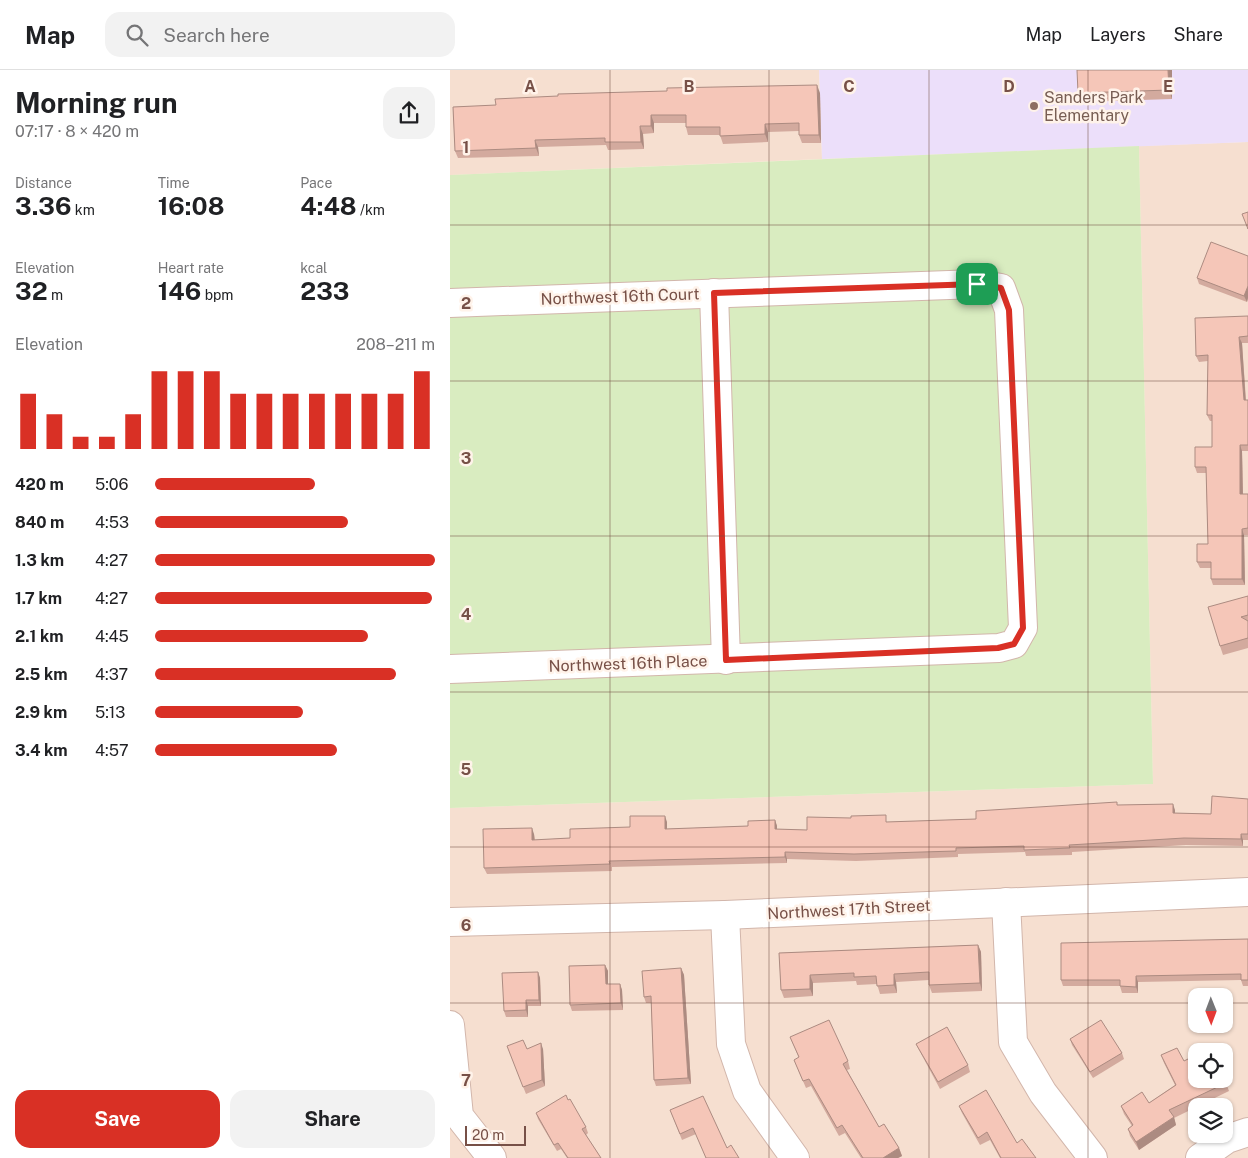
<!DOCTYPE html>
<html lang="en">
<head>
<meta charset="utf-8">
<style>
	:root { --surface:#fff; --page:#f2f2f2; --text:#202124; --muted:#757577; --line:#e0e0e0; --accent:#d93025 }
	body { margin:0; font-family:"Public Sans",sans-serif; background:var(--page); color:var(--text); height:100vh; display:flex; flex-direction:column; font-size:19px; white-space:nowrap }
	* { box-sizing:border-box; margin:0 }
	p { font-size:16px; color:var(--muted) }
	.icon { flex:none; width:28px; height:28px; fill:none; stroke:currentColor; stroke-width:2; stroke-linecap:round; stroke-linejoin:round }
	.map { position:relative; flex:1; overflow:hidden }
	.sheet { display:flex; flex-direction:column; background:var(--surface); width:450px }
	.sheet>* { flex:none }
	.needle { width:32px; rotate:179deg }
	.controls { position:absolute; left:738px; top:918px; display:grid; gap:10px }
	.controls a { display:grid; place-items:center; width:45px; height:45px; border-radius:10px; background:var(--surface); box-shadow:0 1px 4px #0004; font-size:25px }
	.scale { position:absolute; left:15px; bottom:12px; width:61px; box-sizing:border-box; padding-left:5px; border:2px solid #775047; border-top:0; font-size:14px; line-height:18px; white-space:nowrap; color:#775047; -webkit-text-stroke:4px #fff3ea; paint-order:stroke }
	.pin { position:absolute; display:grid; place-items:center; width:42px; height:42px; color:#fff; margin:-21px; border-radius:10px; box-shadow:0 2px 8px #0006 }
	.round { display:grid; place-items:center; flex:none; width:52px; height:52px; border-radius:15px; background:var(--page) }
	.summary { display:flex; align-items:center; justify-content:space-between; height:85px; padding:0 15px }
	h1 { font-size:28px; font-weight:700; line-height:38px }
	.metrics { display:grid; grid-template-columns:repeat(3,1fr); gap:8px; height:85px; padding:5px 15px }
	.metrics div { display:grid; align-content:center }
	.metrics b { font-size:25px; font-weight:700 }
	.metrics small { font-size:14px; font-weight:400 }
	.metrics p { font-size:14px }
	.chart { height:140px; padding:10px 15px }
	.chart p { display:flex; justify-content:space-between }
	.chart svg { width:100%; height:90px; margin-top:5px; stroke:var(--accent); stroke-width:6 }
	.cta { display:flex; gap:10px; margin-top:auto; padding:10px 15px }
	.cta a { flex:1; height:58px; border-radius:15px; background:var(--accent); color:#fff; font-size:20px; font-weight:700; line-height:58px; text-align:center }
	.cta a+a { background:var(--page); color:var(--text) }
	ul { padding:0 15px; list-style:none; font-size:16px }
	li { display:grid; grid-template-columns:80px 60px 1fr; align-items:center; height:38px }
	li i { height:12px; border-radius:6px; background:var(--accent) }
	header { display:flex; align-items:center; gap:30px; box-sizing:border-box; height:70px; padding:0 25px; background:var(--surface); border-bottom:1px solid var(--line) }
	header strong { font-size:24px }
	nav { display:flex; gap:28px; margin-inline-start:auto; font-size:18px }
	.search { width:350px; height:45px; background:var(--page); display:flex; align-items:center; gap:12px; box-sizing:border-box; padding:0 18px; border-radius:15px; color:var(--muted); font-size:19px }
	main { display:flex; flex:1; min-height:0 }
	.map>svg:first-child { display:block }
	.residential { fill:#f6dfd0; fill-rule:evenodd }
	.education { fill:#ecdffa }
	.green { fill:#d9ecc0 }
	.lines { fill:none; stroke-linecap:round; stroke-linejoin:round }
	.minor-casing { stroke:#d2b6ab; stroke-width:30 }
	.minor { stroke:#fff; stroke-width:28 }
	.wall { fill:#d3aa9e }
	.shaded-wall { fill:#ac8b81 }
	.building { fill:#f5c6b8; stroke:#ac8b81 }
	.route-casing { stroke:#fff; stroke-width:10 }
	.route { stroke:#d93025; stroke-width:6 }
	.grid { fill:none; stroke:#775047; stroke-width:1; stroke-opacity:0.55 }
	.education-dot { fill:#8d6e63; stroke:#fff3ea; stroke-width:2 }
	.labels { text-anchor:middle; stroke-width:5; stroke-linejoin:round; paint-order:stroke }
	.education-label { font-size:16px; fill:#785e54; stroke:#fff3ea; text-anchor:start }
	.street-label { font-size:16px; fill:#775047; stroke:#fff3ea }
	.grid-label { font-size:16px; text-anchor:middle; font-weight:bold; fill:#775047; stroke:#fff3ea; stroke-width:5; stroke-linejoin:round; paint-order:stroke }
</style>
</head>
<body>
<header>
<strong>Map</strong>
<div class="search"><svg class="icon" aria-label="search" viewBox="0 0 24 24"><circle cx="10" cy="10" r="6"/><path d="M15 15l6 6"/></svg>Search here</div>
<nav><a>Map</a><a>Layers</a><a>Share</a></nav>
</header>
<main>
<section class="sheet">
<div class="summary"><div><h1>Morning run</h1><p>07:17 · 8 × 420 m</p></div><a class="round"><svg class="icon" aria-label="share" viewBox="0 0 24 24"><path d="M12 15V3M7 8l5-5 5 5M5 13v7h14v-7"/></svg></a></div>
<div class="metrics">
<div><p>Distance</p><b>3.36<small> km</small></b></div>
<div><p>Time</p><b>16:08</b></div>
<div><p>Pace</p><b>4:48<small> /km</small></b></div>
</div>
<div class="metrics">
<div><p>Elevation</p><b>32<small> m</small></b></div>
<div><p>Heart rate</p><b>146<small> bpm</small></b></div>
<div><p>kcal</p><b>233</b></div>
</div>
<div class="chart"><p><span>Elevation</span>208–211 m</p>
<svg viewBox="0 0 160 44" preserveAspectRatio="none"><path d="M5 44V17M15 44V27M25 44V38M35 44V38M45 44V27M55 44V6M65 44V6M75 44V6M85 44V17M95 44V17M105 44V17M115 44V17M125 44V17M135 44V17M145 44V17M155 44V6"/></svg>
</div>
<ul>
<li><b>420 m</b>5:06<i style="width:57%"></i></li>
<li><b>840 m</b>4:53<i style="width:69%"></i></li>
<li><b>1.3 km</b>4:27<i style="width:100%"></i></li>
<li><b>1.7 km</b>4:27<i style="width:99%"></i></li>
<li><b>2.1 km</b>4:45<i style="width:76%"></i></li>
<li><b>2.5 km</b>4:37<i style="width:86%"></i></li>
<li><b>2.9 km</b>5:13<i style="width:53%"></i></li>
<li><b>3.4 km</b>4:57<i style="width:65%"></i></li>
</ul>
<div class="cta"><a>Save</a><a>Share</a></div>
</section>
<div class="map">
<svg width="798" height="1088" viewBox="0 0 798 1088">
	<rect width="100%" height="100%" fill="#feefe2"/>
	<g class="residential">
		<path d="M0,0h369l3,89 -372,16z"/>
		<path d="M798,72v1016h-798v-350l703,-24 -14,-638zM746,926h28v28h-28zM746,981h28v28h-28zM746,1036h28v28h-28z"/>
	</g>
	<path class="education" d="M369,0h429v72l-426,17z"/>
	<path class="green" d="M689,76l14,638 -703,24v-633z"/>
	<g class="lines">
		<defs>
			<g id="minor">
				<path d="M264,223l12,367"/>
				<path d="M0,233l527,-19 24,4 8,22 14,318 -9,16 -15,4 -549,21"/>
				<path d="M556,832l7,140 30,51 50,65"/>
				<path d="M275,845l6,129 16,47 48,67"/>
				<path d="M0,852l275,-7 523,-23"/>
				<path d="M0,955l9,91 33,42"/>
				<path d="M750,1088l27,-19 21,-7"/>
			</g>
		</defs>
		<use href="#minor" class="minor-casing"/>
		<use href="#minor" class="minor"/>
	</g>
	<g class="wall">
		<path d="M722,0v29l-91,3 -3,-9z"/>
		<path d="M370,23l1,50h-19l-3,-8v-4l-31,1v10l-45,2 -3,-9h-32l-2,-8v-4h-32v10l-11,1 1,15 -36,1 -2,-5 -68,2 1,9 -81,2 -3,-7 -2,-44z"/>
		<path d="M798,186v42l-1,4 -48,-18 -2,-6z"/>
		<path d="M798,246v27h-6l4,57h2v51h-6l1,43h5v41h-4l1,50h-32l-2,-6v-11h-11l-3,-6 11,-18 -2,-71h-9l-2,-6 17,-20v-26h-2l-3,-6 1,-54 -9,1 -3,-6z"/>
		<path d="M798,526v52l-25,7 -3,-9z"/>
		<path d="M798,729v41h-5v6l-57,-1 -114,7v3l-46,1 -1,-4 -67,2v3l-102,4 -69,-2v4l-175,4v4l-125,3 -3,-6 50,-34 1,6 35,-2 60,-11 37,-5v7l81,-3 27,-6 2,6v3l30,1 81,-8 88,-3 142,-14 57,5v3l36,1z"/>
		<path d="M798,869v47h-5l-2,-6 -103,2v11h-16l-2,-7h-57l-2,-6z"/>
		<path d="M528,875l3,7 1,39 -50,2 -3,-8v-5l-33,2 1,11 -17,1 -3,-10 -20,1 -1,-4 -43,2v13l-29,2 -3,-8 -2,-37z"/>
		<path d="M155,895l3,6v13h12l2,6 1,20 -51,1 -2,-6z"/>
		<path d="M231,898l3,7 7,109 -35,2 -2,-6 -3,-77h-5l-2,-6z"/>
		<path d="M88,902l2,6 1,28h-13v11h-22l-2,-6z"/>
		<path d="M340,967l58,24 2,8 -3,1 32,57 20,21 3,8 -4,2h-37l-16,-25 -6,3 -28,-50 -5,2 -12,-28 5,-2z"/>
		<path d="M620,969l52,14 2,6 -31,19 -21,-33z"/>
		<path d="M466,974l52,21 2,7 -30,17 -21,-39z"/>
		<path d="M57,976l20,3h16l2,37 -19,8z"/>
		<path d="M711,985l23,6 42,22 3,8 -55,27 2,7 -37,25 -9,-14 -2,-7 4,-3 -8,-12 -3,-8 28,-3 26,-18 -11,-22z"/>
		<path d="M118,1030l18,27 2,6 -2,2 15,23h-34l-6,-9 -4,2 -19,-32 -2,-6z"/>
		<path d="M509,1036l58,37 19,15h-36l-10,-18 -10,5 -18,-32z"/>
		<path d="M220,1040l57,38 12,10h-33l-10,-24 -14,6z"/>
	</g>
	<g class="shaded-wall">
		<path d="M718,0h4v29l-3,-9z"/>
		<path d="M367,15l3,8 1,50 -2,-8z"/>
		<path d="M201,45l3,8v10l-3,-7z"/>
		<path d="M315,54l3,8v10l-3,-8z"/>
		<path d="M190,56l3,8 1,15 -3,-7z"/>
		<path d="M85,70l3,7 1,9 -3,-8z"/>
		<path d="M798,216v12l-1,4 -3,-6z"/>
		<path d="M789,267l3,6 4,63 -2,-6z"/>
		<path d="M790,375l2,6 1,49 -3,-6z"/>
		<path d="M792,459l2,6 1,50 -3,-6z"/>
		<path d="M723,734l2,6v9l-2,-6z"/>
		<path d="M215,746l2,6v13l-2,-6z"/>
		<path d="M325,750l2,6v10l-2,-7z"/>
		<path d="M82,758l2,6 1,12 -3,-6z"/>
		<path d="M791,764l2,6v6l-2,-7z"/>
		<path d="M335,782l2,7v4l-2,-6z"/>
		<path d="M528,875l3,7 1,39 -2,-8z"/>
		<path d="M155,895l3,6v19l-2,-6z"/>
		<path d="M231,898l3,7 7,109 -3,-6z"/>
		<path d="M88,902l2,6 1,28 -2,-6z"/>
		<path d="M444,904l2,8 1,11 -3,-8z"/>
		<path d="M360,905l3,8v13l-3,-7z"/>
		<path d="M686,906l2,6v11l-2,-6z"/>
		<path d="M170,914l2,6 1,20 -2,-7z"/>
		<path d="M76,930l2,6v11l-2,-7z"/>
		<path d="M91,973l2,6 2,37 -3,-6z"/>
		<path d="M724,1047l2,8 -37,25 -3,-8z"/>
		<path d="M449,1078l3,8 -4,2h-15z"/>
	</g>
	<g class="building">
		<path d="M627,0h91l1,20 -91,3z"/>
		<path d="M367,15l2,50h-20v-12l-34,1v10l-45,2v-9h-34v-12h-35v11h-11l1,16h-36v-4l-70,2 1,8 -81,3 -2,-44 43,-2 -1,-6 63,-3v-2l109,-3v-3z"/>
		<path d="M798,142v17l-6,-15z"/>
		<path d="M761,172l37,14v30l-4,10 -47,-18z"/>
		<path d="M798,246v20l-9,1 5,63h4v45h-8v49h8v34l-6,1v50h-31v-17h-14v-18h11l-2,-77h-11v-20h17v-32h-5l1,-60 -12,1 -1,-38z"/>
		<path d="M798,526v19l-7,2 7,4v17l-28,8 -12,-39z"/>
		<path d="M762,726l36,3v35h-7v5l-57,-1 -115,7 1,3 -46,2v-4l-68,2v3l-102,3 -69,-2v5l-176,4 1,3 -126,4 -1,-39 49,-1v12l38,-2v-9l60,-2v-11h35v13l83,-3v-5l27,-1v9l32,1v-13l44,1v-2l35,-1v7l90,-3v-8l141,-9v3l56,-1v9l38,1z"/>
		<path d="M798,869v41h-7v-6l-105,2v11l-16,-1v-6h-59v-37z"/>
		<path d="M528,875l2,38 -51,2v-13l-35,2v11l-17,1 -1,-10 -22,1v-4l-44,2v14l-29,1 -2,-37z"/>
		<path d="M155,895l1,19h14l1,19 -51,2 -1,-39z"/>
		<path d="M231,898l7,110 -34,2 -3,-84 -7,1 -2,-26z"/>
		<path d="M88,902l1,28h-13v10l-22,1 -2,-38z"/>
		<path d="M379,950l19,41 -5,3 36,63 5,-3 15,24 -16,10h-20l-21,-33 -5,3 -28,-49 -6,2 -9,-21 5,-3 -9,-20z"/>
		<path d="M651,950l21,33 -32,19 -20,-33z"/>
		<path d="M497,957l21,38 -30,17 -22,-38z"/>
		<path d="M73,970l4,9 14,-6 1,37 -19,7 -16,-41z"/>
		<path d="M727,978l7,13 12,-6v24h28v-1l2,5 -57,27 5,7 -38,25 -8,-13 5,-4 -12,-19 21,-14 7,11 27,-18 -15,-30z"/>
		<path d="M536,1020l31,53 5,-4 14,19h-35l-14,-26 -9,6 -19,-32z"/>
		<path d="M116,1025l2,5 2,-1 16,28 -4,2 19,29h-33l-10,-15 -4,2 -18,-32z"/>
		<path d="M253,1026l24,52 4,-3 8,13h-33l-13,-30 -13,6 -10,-24z"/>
	</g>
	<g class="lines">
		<defs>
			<path id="route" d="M527,214l24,4 8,22 14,318 -9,16 -16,4 -272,12 -12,-367z"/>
		</defs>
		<use href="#route" class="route-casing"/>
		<use href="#route" class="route"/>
	</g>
	<path class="grid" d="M160,0v1088M319,0v1088M479,0v1088M638,0v1088M0,155h798M0,311h798M0,466h798M0,622h798M0,777h798M0,933h746M774,933h24"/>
	<circle class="education-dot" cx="584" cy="36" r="5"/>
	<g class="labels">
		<g class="education-label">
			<text x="594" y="33">Sanders Park<tspan x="594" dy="18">Elementary</tspan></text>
		</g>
		<g class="street-label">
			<text transform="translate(170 226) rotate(-2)" y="6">Northwest 16th Court</text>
			<text transform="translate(178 593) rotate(-2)" y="6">Northwest 16th Place</text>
			<text transform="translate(399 839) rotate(-3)" y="6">Northwest 17th Street</text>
		</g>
	</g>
	<g class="grid-label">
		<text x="80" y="22">A</text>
		<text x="239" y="22">B</text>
		<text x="399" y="22">C</text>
		<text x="559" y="22">D</text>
		<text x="718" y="22">E</text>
		<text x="16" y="83">1</text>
		<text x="16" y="239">2</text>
		<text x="16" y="394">3</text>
		<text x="16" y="550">4</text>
		<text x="16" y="705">5</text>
		<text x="16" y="861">6</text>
		<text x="16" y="1016">7</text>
	</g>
</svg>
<div class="controls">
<a><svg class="needle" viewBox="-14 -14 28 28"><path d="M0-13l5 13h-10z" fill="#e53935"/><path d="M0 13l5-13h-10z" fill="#757577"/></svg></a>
<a><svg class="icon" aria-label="locate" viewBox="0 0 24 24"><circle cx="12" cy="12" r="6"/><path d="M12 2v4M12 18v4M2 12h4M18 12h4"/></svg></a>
<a><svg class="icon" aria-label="layers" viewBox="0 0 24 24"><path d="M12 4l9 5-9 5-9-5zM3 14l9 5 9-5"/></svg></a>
</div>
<div class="scale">20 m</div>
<div class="pin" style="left:527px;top:214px;background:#1e9e55"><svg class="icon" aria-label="arrive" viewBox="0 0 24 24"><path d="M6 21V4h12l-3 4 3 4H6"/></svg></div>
</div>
</main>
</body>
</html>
